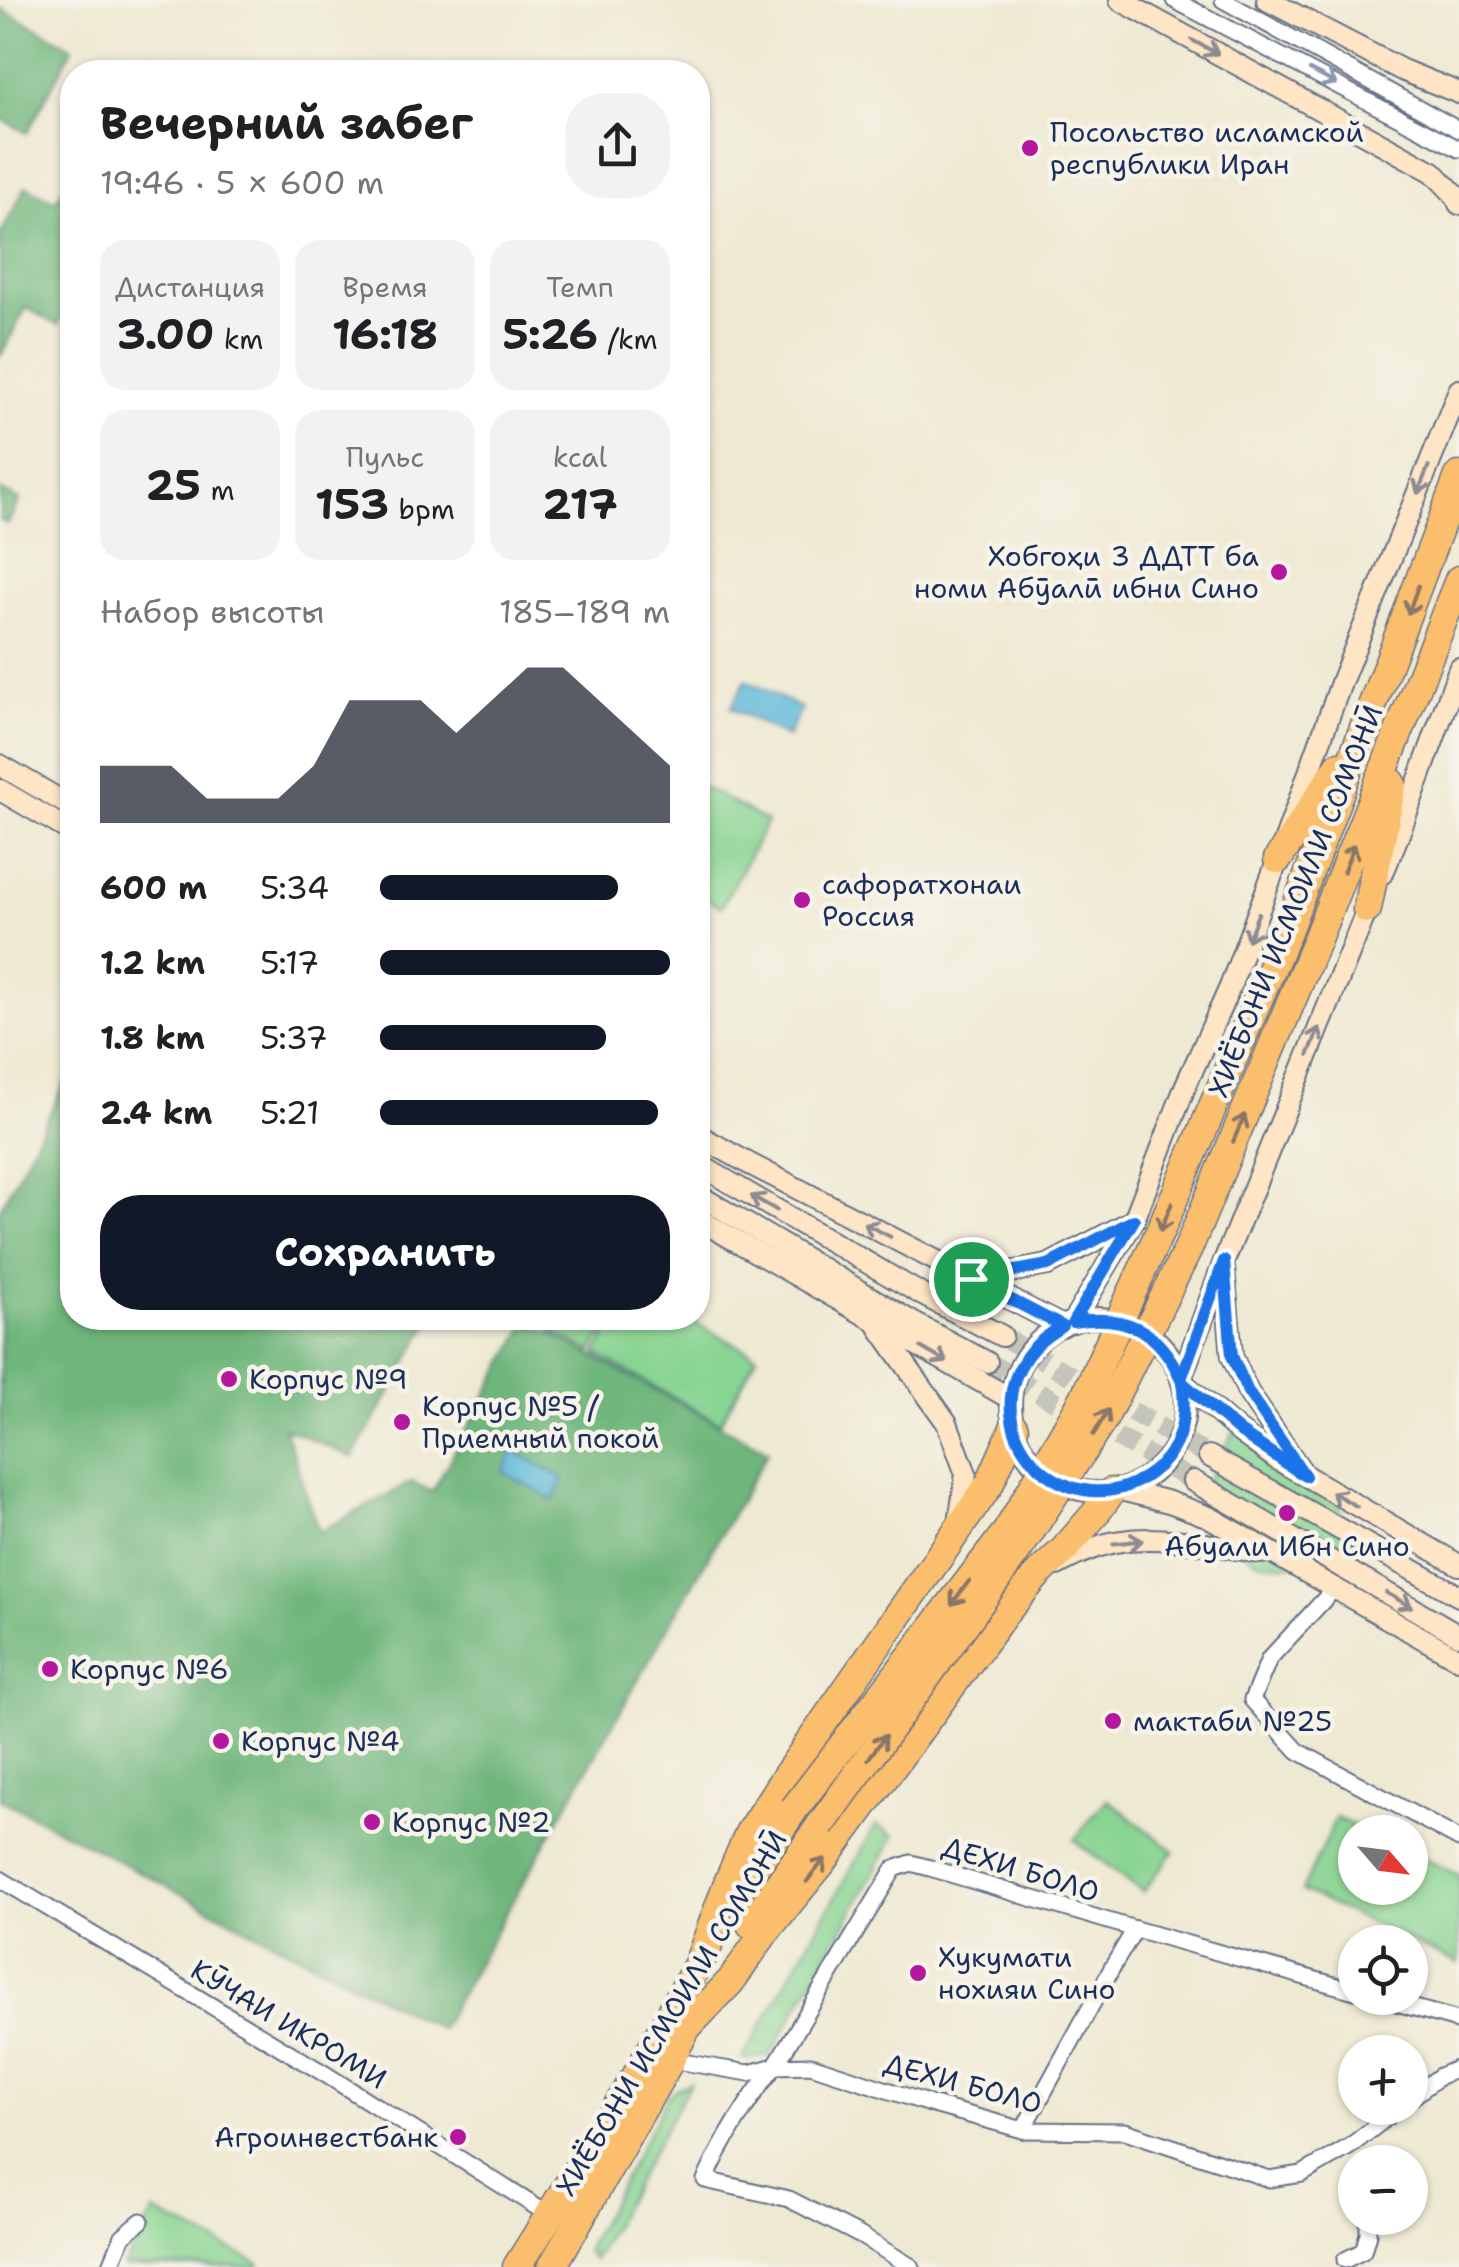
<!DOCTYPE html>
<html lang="ru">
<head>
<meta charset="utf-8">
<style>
	:root { --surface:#fff; --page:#f2f2f2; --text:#202124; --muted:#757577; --accent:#111827 }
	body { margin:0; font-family:"Shantell Sans",sans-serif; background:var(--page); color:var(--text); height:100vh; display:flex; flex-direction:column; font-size:38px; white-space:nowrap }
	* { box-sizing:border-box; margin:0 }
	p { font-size:32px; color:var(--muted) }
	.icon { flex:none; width:55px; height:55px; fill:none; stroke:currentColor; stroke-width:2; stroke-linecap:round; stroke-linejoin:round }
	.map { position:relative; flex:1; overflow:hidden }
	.side { position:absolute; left:60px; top:60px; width:650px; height:1270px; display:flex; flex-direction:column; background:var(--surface); border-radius:40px; box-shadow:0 2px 8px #0004 }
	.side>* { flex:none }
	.needle { width:65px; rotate:118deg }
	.tools { position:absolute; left:1338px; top:1815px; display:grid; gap:20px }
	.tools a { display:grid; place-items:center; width:90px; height:90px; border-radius:50%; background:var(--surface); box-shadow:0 2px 8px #0004; font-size:50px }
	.pin { position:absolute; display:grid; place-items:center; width:85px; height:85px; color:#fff; margin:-42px; border:5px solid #fff; border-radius:50%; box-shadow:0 2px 10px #0007 }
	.round { display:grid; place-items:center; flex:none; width:105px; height:105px; border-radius:40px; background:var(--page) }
	.headline { display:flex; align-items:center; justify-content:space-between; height:170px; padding:0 40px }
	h1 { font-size:45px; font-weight:700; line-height:75px }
	.metrics { display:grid; grid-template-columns:repeat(3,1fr); gap:15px; height:170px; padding:10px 40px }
	.metrics div { display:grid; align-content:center; border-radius:25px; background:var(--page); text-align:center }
	.metrics b { font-size:42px; font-weight:700 }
	.metrics small { font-size:28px; font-weight:400 }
	.metrics p { font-size:28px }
	.chart { height:280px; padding:20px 40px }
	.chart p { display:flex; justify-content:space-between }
	.chart svg { width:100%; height:180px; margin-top:10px; fill:var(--accent); opacity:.7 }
	.action { display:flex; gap:20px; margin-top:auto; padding:20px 40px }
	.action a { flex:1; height:115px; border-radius:40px; background:var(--accent); color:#fff; font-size:40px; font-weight:700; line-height:115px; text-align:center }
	ul { padding:0 40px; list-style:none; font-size:32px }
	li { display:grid; grid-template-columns:160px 120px 1fr; align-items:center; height:75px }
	li i { height:25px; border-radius:12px; background:var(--accent) }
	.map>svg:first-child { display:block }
	.green { fill:#88d492; stroke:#528278; stroke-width:2.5 }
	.forest { fill:#6eb67c; stroke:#44726d; stroke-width:2.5 }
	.water { fill:#5ab8d9; stroke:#3a749c; stroke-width:2.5 }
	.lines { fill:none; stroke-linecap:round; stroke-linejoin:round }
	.secondary-tunnel { stroke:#c4c4bb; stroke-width:20; stroke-dasharray:20 10; stroke-linecap:butt }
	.street-casing { stroke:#657087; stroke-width:19 }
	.secondary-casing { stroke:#657087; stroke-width:24 }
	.highway-casing { stroke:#657087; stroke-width:31 }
	.street { stroke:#fff; stroke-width:15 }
	.secondary { stroke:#fde5c5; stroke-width:20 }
	.highway { stroke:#fabe6d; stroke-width:28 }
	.highway-bridge-casing { stroke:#657087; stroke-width:31; stroke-linecap:butt }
	.highway-bridge { stroke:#fabe6d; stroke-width:28 }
	.oneway { stroke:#8c8a92 }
	.oneway2 { stroke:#8d97ae }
	.oneway3 { stroke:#8a7666 }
	.route-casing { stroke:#fff; stroke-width:20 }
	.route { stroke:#1a73e8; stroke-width:12 }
	.poi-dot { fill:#b5179e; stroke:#f7f3e8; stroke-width:4 }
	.labels { text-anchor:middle; stroke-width:9; stroke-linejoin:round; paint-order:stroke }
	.poi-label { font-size:28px; fill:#1b2f5e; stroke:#f7f3e8; text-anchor:start }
	.street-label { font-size:28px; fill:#1b2f5e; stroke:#f7f3e8 }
</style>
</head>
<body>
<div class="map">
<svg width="1459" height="2267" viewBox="0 0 1459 2267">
	<rect width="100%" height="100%" fill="#f7f3e8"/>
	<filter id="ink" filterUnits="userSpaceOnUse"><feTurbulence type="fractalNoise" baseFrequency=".01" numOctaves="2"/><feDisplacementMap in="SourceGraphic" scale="20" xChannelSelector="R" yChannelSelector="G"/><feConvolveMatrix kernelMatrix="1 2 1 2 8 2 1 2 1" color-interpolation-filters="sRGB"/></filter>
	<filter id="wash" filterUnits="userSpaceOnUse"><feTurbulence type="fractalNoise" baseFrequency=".0048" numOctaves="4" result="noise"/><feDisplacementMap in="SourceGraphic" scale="40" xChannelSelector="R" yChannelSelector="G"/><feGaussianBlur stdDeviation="2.25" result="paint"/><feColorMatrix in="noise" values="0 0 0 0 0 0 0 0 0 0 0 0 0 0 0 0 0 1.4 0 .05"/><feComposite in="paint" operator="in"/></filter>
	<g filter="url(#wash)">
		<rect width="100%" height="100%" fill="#eee9d2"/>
		<g class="green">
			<path d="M698,784l69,38 -46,85 -23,-13z"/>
			<path d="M557,1318h54l-19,34 -41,-22z"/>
			<path d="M616,1318h70l71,38 -37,67 -124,-69z"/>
			<path d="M1237,1426l102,62 2,28 23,15 -8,24 -72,10 -24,-3 -74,-42z"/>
			<path d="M1107,1799l67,52 -31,41 -69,-52z"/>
			<path d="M1336,1818l32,14h-13v56h55v-36l49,23v89l-157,-73z"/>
			<path d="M876,1825l19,11 -125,220 -28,4z"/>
			<path d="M690,2083l-93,171 -3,6 -8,-8 2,-7 80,-149 7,-7z"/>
			<path d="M154,2212l106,52 -2,3h-135z"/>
		</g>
		<g class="forest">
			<path d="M0,8l73,39 -46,86 -27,-15z"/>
			<path d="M72,171v126l-14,28 -32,-17 -26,49v-122l26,-49 30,15z"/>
			<path d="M0,490l20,10 -12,24 -8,-4z"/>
			<path d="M72,1070v248h360l-79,140 -69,-31 35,105 93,-50 20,10 96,-171 240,130 -328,578 -440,-230v-590z"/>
		</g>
		<g class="water">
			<path d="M746,680l56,29 -15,28 -56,-29z"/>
			<path d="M514,1451l50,28 -10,21 -51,-28z"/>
		</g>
	</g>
	<g filter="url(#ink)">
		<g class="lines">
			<g class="secondary-tunnel">
				<path d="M1002,1336l207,120"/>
				<path d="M987,1362l206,119"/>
			</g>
			<defs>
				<g id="street">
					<path d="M1174,0l285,149"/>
					<path d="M1223,0l236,130"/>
					<path d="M1335,1588l-66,71 -17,41 46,51 161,88"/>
					<path d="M0,1879l325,195 224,141"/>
					<path d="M1379,1998l75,21 5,3"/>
					<path d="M670,2060l79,13 26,-7 36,-1 119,39 93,26 102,1 144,48 33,-5 47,-27 50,-39"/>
					<path d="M1410,2099l30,-23 19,-8"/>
					<path d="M1023,2130l90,-164 22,-37"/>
					<path d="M1345,2260l18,-9 5,-17v-16"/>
					<path d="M110,2267l13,-31 18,-15"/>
					<path d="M912,2267l-51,-31 -72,-37 -84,-19c19,-41 42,-79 70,-114l119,-197 17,-6 19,5 205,61 220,62"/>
				</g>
				<g id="secondary">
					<path d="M1120,0l313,172 22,23 4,9"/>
					<path d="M1267,0l135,70 57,23"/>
					<path d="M0,765l72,42"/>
					<path d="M0,790l72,42"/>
					<path d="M1383,873l16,-39 60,-165"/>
					<path d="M698,1135l48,27 316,164"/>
					<path d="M698,1164l223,130 81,42"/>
					<path d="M698,1195l216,128 73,39"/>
					<path d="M698,1219l313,180"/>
					<path d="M1224,1268l8,88 16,36 52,77"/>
					<path d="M971,1279l77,-14 84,-44"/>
					<circle cx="1098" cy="1405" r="87"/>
					<path d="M1073,1322l61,-102 51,-133 45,-100 48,-128 64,-179 117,-290"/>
					<path d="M879,1327l68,96 19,51 -7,49"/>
					<path d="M1181,1379l43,-118 147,-361"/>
					<path d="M1182,1382l58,50 35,26 184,107"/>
					<path d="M1209,1456l250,140"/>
					<path d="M1193,1481l266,154"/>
					<path d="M1121,1490l48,12 40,15 250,142"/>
					<path d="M1057,1565c20,-11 42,-21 65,-24 41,-7 99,6 140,12"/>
				</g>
				<g id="highway">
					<path d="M1278,859l61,-93"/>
					<path d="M1367,909l25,-126"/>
					<path d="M1286,934l173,-458"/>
					<path d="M1313,949l146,-369"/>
					<path d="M736,1895l58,-86"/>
					<path d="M751,1924l69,-98"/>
					<path d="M700,1959l27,-74 22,-52 33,-51 207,-297 25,-57"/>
					<path d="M688,2026l43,-45 34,-49 59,-72 180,-246 33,-39 27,-25 31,-36 16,-22"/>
					<path d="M517,2267l120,-192 71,-129"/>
					<path d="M552,2267l118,-207 25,-49"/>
				</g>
			</defs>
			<use href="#street" class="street-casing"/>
			<use href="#secondary" class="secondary-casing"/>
			<use href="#highway" class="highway-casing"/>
			<use href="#street" class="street"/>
			<use href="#secondary" class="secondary"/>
			<use href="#highway" class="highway"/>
			<defs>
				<g id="highway-bridge">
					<path d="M794,1809l214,-279 76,-132 77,-169 125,-295"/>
					<path d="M820,1826l204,-285 80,-123 84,-169 125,-300"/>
				</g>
			</defs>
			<use href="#highway-bridge" class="highway-bridge-casing"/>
			<use href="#highway-bridge" class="highway-bridge"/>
		</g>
		<defs><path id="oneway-shaft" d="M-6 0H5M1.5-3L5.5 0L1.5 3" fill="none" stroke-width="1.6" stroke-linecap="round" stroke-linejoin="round" transform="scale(2.5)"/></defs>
		<g class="oneway">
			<use href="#oneway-shaft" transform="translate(1205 47) rotate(28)"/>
			<use href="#oneway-shaft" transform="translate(1423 480) rotate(112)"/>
			<use href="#oneway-shaft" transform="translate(1253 927) rotate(111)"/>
			<use href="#oneway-shaft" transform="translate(1314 1041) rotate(-68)"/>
			<use href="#oneway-shaft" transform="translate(764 1203) rotate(-150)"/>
			<use href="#oneway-shaft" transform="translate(877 1230) rotate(-153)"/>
			<use href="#oneway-shaft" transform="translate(934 1355) rotate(30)"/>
			<use href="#oneway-shaft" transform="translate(1344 1499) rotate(-150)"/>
			<use href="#oneway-shaft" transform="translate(1128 1542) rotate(-6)"/>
			<use href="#oneway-shaft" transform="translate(1399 1600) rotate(30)"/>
		</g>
		<use class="oneway2" href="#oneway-shaft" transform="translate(1323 77) rotate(28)"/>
		<g class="oneway3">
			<use href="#oneway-shaft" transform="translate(1413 600) rotate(110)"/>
			<use href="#oneway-shaft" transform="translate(1349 858) rotate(-68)"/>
			<use href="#oneway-shaft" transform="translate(1239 1128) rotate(-67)"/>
			<use href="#oneway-shaft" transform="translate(1166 1217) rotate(113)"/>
			<use href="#oneway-shaft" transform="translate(1101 1422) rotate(-59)"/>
			<use href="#oneway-shaft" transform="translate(960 1593) rotate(127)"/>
			<use href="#oneway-shaft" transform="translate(877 1747) rotate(-54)"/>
			<use href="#oneway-shaft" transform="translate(816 1870) rotate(-51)"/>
		</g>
	</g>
	<g class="lines" filter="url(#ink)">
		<defs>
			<path id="route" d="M1134,1220l-61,102c53,-9 86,8 108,57l43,-118 8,95 16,36 57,84 -65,-44 -58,-50c5,34 0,68 -30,90 -78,61 -182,-35 -125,-116 9,-13 22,-21 35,-30l-91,-47 77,-14z"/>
		</defs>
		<use href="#route" class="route-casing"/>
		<use href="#route" class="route"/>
	</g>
	<g class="poi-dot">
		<circle cx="1030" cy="148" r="10"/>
		<circle cx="1279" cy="572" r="10"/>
		<circle cx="802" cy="900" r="10"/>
		<circle cx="229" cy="1379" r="10"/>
		<circle cx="402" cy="1422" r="10"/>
		<circle cx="1287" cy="1513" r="10"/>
		<circle cx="50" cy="1669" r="10"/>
		<circle cx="1113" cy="1721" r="10"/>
		<circle cx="221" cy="1741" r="10"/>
		<circle cx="372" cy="1822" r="10"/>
		<circle cx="918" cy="1973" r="10"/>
		<circle cx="458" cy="2137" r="10"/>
	</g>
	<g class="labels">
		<g class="poi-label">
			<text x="1050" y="142">Посольство исламской<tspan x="1050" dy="32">республики Иран</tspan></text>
			<text x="1259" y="566" text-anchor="end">Хобгоҳи 3 ДДТТ ба<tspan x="1259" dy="32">номи Абӯалӣ ибни Сино</tspan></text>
			<text x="822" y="894">сафоратхонаи<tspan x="822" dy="32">Россия</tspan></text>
			<text x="249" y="1389">Корпус №9</text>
			<text x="422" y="1416">Корпус №5 /<tspan x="422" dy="32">Приемный покой</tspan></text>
			<text x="1287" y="1556" text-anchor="middle">Абуали Ибн Сино</text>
			<text x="70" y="1679">Корпус №6</text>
			<text x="1133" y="1731">мактаби №25</text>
			<text x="241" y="1751">Корпус №4</text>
			<text x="392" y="1832">Корпус №2</text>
			<text x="938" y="1967">Хукумати<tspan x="938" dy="32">нохияи Сино</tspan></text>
			<text x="438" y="2147" text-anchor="end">Агроинвестбанк</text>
		</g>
		<g class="street-label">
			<text transform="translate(1295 901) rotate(-68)" y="10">ХИЁБОНИ ИСМОИЛИ СОМОНӢ</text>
			<text transform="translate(1021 1869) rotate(17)" y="10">ДЕХИ БОЛО</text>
			<text transform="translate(671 2013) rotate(-59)" y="10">ХИЁБОНИ ИСМОИЛИ СОМОНӢ</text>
			<text transform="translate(289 2024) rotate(31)" y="10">КӮЧАИ ИКРОМИ</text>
			<text transform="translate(963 2083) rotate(15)" y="10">ДЕХИ БОЛО</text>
		</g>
	</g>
</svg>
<div class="tools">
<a><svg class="needle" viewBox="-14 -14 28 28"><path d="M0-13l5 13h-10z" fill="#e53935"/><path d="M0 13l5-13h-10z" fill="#757577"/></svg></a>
<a><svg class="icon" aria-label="locate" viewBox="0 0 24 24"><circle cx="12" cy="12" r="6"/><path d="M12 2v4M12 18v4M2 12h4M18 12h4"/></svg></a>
<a>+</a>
<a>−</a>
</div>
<div class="pin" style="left:971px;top:1279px;background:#1e9e55"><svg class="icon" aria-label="arrive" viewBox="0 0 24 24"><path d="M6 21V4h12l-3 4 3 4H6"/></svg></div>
<section class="side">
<div class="headline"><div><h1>Вечерний забег</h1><p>19:46 · 5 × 600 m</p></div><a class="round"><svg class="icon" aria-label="share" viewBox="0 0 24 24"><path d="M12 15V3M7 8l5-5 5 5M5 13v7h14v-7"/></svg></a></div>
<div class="metrics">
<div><p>Дистанция</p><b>3.00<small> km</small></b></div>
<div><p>Время</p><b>16:18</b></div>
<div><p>Темп</p><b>5:26<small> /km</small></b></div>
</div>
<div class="metrics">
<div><b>25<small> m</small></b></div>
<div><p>Пульс</p><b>153<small> bpm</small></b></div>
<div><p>kcal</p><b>217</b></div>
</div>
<div class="chart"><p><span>Набор высоты</span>185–189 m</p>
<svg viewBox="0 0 160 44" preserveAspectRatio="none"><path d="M0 44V30L10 30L20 30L30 38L40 38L50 38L60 30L70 14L80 14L90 14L100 22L110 14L120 6L130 6L140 14L150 22L160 30V44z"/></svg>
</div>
<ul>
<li><b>600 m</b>5:34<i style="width:82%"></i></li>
<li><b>1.2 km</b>5:17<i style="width:100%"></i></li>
<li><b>1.8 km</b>5:37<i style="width:78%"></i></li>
<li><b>2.4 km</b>5:21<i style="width:96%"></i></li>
</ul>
<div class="action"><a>Сохранить</a></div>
</section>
</div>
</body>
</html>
